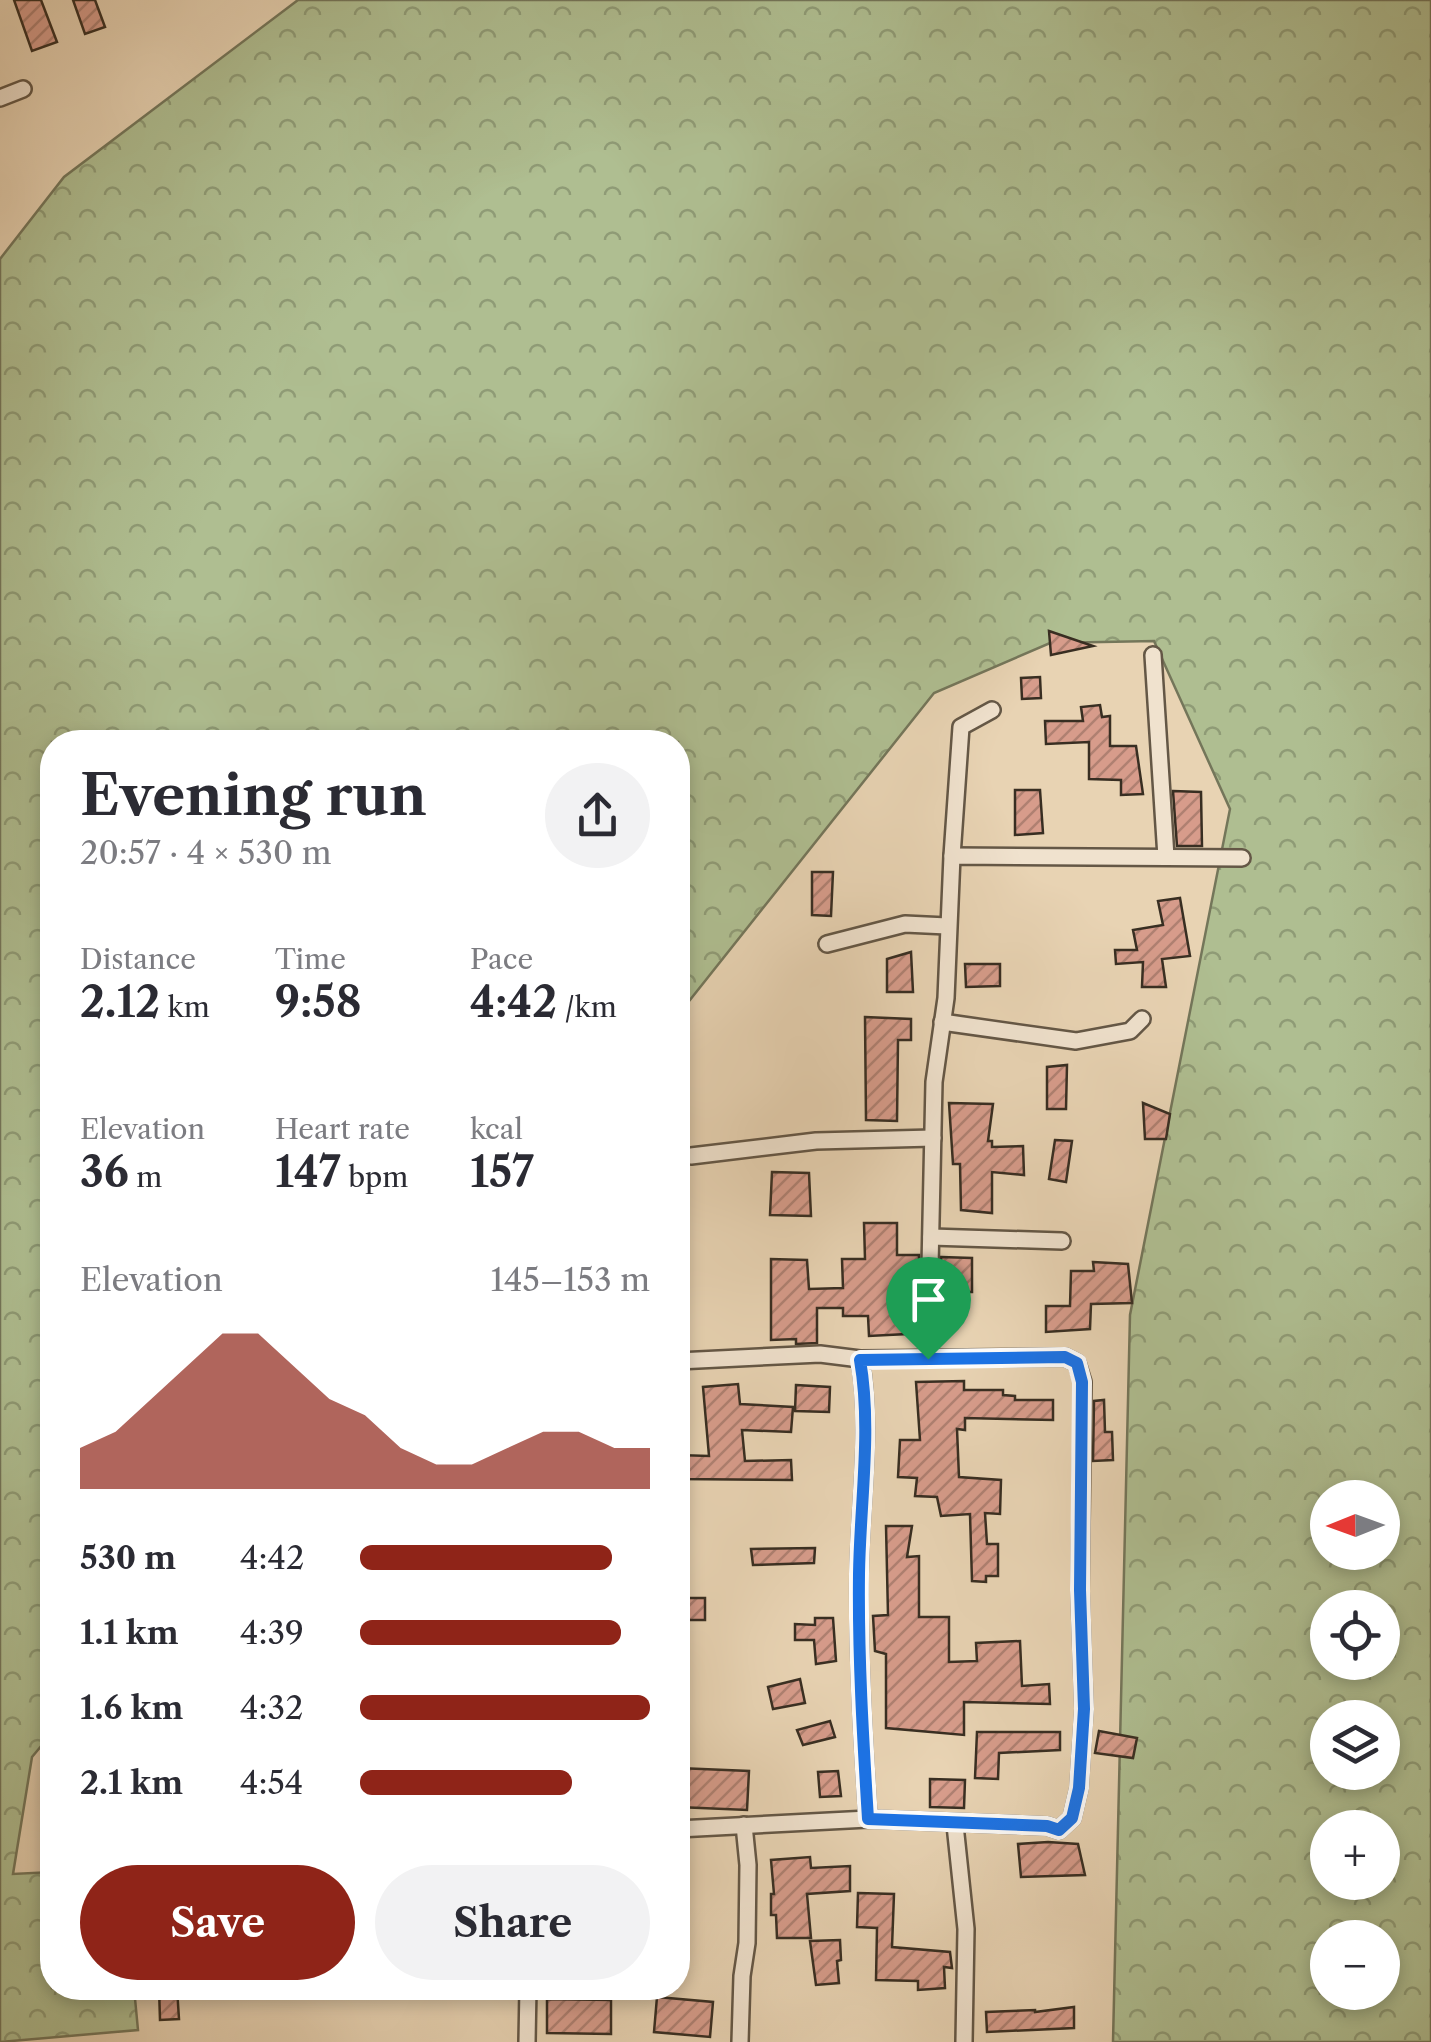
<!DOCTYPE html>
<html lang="en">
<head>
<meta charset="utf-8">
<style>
	:root { --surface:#fff; --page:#f2f2f3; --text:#2b2b33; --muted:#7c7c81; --accent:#8f2418 }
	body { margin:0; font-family:"Libre Caslon Text",serif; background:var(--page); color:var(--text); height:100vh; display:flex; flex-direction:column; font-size:38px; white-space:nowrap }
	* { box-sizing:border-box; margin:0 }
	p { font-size:32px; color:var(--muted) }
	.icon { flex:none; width:55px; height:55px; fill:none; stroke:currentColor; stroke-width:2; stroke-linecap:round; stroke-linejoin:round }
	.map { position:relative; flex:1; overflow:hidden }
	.side { position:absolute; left:40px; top:730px; width:650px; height:1270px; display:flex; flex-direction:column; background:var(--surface); border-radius:40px; box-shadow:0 5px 15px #0003 }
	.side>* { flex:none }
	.needle { width:65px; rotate:269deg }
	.controls { position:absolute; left:1310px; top:1480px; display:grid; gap:20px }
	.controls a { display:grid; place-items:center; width:90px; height:90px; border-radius:50%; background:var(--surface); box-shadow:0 5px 15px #0003; font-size:50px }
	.pin { position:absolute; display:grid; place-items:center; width:85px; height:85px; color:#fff; margin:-102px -42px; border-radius:50% 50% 50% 0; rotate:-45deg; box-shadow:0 0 10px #0007 }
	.pin .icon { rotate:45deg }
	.round { display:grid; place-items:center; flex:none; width:105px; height:105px; border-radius:52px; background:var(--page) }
	.overview { display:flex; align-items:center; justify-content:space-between; height:170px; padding:0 40px }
	h1 { font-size:55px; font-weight:700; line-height:75px }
	.stats { display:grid; grid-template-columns:repeat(3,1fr); gap:15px; height:170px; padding:10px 40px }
	.stats div { display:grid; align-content:center }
	.stats b { font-size:42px; font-weight:700 }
	.stats small { font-size:28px; font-weight:400 }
	.stats p { font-size:28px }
	.chart { height:280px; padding:20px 40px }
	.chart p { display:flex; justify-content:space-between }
	.chart svg { width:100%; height:180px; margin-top:10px; fill:var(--accent); opacity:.7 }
	.cta { display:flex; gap:20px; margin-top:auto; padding:20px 40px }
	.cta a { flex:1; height:115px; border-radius:60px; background:var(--accent); color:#fff; font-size:40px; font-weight:700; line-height:115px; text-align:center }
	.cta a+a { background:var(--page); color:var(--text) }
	ul { padding:0 40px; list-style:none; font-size:32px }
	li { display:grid; grid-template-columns:160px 120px 1fr; align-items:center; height:75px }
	li i { height:25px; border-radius:12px; background:var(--accent) }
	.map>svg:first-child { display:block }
	.forest { fill:url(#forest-crowns); stroke:#74765a; stroke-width:2.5; fill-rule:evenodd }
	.building { fill:url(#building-hatch); stroke:#382e22; stroke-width:2.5 }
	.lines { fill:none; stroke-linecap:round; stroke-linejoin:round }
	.street-casing { stroke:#645746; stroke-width:20 }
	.street { stroke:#f0e2ce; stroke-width:15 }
	.route-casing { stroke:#fff; stroke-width:20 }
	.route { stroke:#1a73e8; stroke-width:12 }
</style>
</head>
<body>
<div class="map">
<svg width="1431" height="2042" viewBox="0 0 1431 2042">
	<defs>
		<pattern id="forest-crowns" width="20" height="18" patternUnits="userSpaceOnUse" patternTransform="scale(2.5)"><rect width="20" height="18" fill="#afbe91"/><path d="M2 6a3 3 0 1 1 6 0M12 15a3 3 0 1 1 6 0" fill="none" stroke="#8f9b76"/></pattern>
		<pattern id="building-hatch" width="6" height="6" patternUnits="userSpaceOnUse" patternTransform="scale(2.5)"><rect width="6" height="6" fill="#d79c8b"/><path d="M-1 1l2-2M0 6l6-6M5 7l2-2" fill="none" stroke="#af8071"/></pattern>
	</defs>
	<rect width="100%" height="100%" fill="#e8d3b3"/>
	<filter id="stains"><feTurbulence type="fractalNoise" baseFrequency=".002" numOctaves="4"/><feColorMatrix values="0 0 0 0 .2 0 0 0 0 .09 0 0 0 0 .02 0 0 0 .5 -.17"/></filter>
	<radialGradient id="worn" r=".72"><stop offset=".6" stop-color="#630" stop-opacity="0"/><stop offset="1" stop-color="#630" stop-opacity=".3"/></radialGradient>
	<path class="forest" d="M298,0h1133v2042h-318l17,-727 100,-506 -76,-168 -104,2 -116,50 -256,322v-273h-626v991l-20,24 -19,117 39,-2v116h82l4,42 -138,12v-1783l64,-82zM1328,1498h54v54h-54zM1328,1608h54v54h-54zM1328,1718h54v54h-54zM1328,1828h54v54h-54zM1328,1938h54v54h-54z"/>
	<g class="building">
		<path d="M14,0h27l16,42 -25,9z"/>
		<path d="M73,0h22l10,27 -20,7z"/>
		<path d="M1049,631l44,15 -42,9z"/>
		<path d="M1040,677l1,21 -19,1 -1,-21z"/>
		<path d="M1100,705l2,12 8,-1v30h26l7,48 -22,1v-15l-32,-1v-37l-43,2 -1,-23h38l-2,-14z"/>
		<path d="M1015,790h25l3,43 -28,2z"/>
		<path d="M1173,791l28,1 1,54h-25z"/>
		<path d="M812,872h21l-2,44 -19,-1z"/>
		<path d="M1180,898l10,58 -28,3 4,28h-24l1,-25 -27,2 -1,-14h22l-4,-20 30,-5 -5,-24z"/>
		<path d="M911,952l2,40h-26v-33z"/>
		<path d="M965,964h35v22l-34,1z"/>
		<path d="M865,1017l46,2v21h-13l-1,81 -31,-1z"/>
		<path d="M1067,1065l-1,44h-19v-42z"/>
		<path d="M949,1103l44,1 -5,37h4v6l31,-1 1,29 -32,-3v41l-31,-3 -1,-46h-7z"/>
		<path d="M1143,1103l27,11 -4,25h-21z"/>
		<path d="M1055,1140l17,1 -6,41 -17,-3z"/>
		<path d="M772,1172l37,1 2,43 -41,-1z"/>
		<path d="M864,1223h33v32h22v19h-17l5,60 -38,2 -1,-20h-25v-8h-26v35l-21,1v-5l-25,1v-81l36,1 2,29 34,-1 -1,-29h23z"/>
		<path d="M941,1257l31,1v34h-24v-18h-7z"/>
		<path d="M1093,1262l35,2 4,39 -41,1 -1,25 -44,3v-26h24l1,-35h23z"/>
		<path d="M964,1381v9h39v5l12,1v4h38v20l-88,-2v12l-8,-1 2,48 42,3 -1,34 -15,-1 2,31h11v32h-12v6l-14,-1 -2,-67 -29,2 -4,-19 -22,-1 2,-18 -19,-1 2,-37h20l-4,-58z"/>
		<path d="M738,1384l2,20 53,3 -2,25 -49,-2 3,31 46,-1 1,20 -114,-1v-24l31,1 -6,-69z"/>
		<path d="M796,1385l34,2 -1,25 -34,-1z"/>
		<path d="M1104,1400l1,32h7l1,28 -20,1 1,-60z"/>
		<path d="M886,1526h26l-5,31 12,-1v61h30v45l28,-1 -1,-18 44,-2 2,45 27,-2 1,20 -86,-2v33l-78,-7v-74l-11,-3 -2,-35 15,-1z"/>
		<path d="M815,1548l-1,15 -61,2 -2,-16z"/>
		<rect x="678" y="1598" width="27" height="22"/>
		<path d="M815,1618h18l3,43 -20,3 -2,-24h-19v-16l20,1z"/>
		<path d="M800,1679l5,24 -32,6 -5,-22z"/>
		<path d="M830,1721l5,16 -32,8 -6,-15z"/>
		<path d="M1099,1731l38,7 -4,20 -38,-5z"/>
		<path d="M977,1732h83v18l-61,3 -1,26 -23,-1z"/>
		<path d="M678,1768l71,3 -2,39 -69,-3z"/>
		<path d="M838,1771l3,25 -21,1 -2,-25z"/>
		<path d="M930,1779l35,1 -1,28 -34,-1z"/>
		<path d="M1048,1842l30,2 7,31 -64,2 -3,-33z"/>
		<path d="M810,1857l1,11 39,-2v25l-43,3 4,44h-34l-1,-23h-5v-21h3l-3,-34z"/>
		<path d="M858,1893l36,1 -2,53 58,5 2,16 -8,-1 1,21 -27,2v-9l-42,-1 1,-52 -20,-1z"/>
		<path d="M840,1940l1,20 -4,1 2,22 -23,2 -6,-44z"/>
		<path d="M159,1988h18l2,31 -19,1z"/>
		<path d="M657,1997l56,5 -3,35 -56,-5z"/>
		<path d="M547,1999l64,1v34l-64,-1z"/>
		<path d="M1074,2007v21l-87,4 -1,-20 49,-2v2z"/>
	</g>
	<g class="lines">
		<defs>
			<g id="street">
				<path d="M0,98l23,-9"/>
				<path d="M1153,655l13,202"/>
				<path d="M952,856l9,-129 31,-17"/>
				<path d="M827,944l78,-20 42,2"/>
				<path d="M942,1022l134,19 54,-10 12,-12"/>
				<path d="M691,1156l125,-15 117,-3"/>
				<path d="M931,1237l131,4"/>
				<path d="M928,1359l6,-277 12,-84 6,-142 290,2"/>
				<path d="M678,1361l142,-7 40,5c12,70 0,144 -1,215 -1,82 4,164 9,245"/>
				<path d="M955,1825l11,104 -2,113"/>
				<path d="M678,1829l190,-10 179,7 12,4 13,-12 7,-30 5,-79 -4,-118 3,-209 -6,-19 -12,-6 -205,2"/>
				<path d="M527,2042l1,-54"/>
				<path d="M740,2042l2,-66 5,-33 1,-78 -4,-40"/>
			</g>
		</defs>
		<use href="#street" class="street-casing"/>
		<use href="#street" class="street"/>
	</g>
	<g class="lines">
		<defs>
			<path id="route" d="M1065,1357l12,6 5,19 -2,208 4,119 -5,79 -7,30 -13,12 -12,-4 -179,-7c-5,-81 -10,-163 -9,-245 1,-71 13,-145 1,-214z"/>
		</defs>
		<use href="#route" class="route-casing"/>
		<use href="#route" class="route"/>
	</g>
	<rect width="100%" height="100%" filter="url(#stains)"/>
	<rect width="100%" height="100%" fill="url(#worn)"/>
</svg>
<div class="controls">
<a><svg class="needle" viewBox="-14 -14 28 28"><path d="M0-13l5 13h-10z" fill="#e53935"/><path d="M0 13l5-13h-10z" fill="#7c7c81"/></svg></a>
<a><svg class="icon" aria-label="locate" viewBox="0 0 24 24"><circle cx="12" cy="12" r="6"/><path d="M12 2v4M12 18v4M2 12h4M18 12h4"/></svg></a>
<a><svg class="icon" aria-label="layers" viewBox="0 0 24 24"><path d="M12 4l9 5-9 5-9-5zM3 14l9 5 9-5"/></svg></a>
<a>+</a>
<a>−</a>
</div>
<div class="pin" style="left:928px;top:1359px;background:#1e9e55"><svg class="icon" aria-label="arrive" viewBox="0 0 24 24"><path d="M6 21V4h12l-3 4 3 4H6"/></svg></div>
<section class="side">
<div class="overview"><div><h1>Evening run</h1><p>20:57 · 4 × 530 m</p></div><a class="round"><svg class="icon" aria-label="share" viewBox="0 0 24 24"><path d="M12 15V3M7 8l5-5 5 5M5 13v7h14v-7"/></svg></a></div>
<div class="stats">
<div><p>Distance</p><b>2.12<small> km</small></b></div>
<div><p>Time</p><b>9:58</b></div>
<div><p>Pace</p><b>4:42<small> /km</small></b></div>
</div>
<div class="stats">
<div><p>Elevation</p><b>36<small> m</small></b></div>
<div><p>Heart rate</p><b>147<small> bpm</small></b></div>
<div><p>kcal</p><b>157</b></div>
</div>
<div class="chart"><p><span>Elevation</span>145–153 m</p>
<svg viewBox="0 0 160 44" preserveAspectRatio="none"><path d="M0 44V34L10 30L20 22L30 14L40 6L50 6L60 14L70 22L80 26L90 34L100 38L110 38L120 34L130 30L140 30L150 34L160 34V44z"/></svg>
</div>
<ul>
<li><b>530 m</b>4:42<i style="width:87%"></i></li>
<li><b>1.1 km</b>4:39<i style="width:90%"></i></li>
<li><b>1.6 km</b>4:32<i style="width:100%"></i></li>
<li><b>2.1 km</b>4:54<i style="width:73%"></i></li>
</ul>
<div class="cta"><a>Save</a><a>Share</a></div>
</section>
</div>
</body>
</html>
